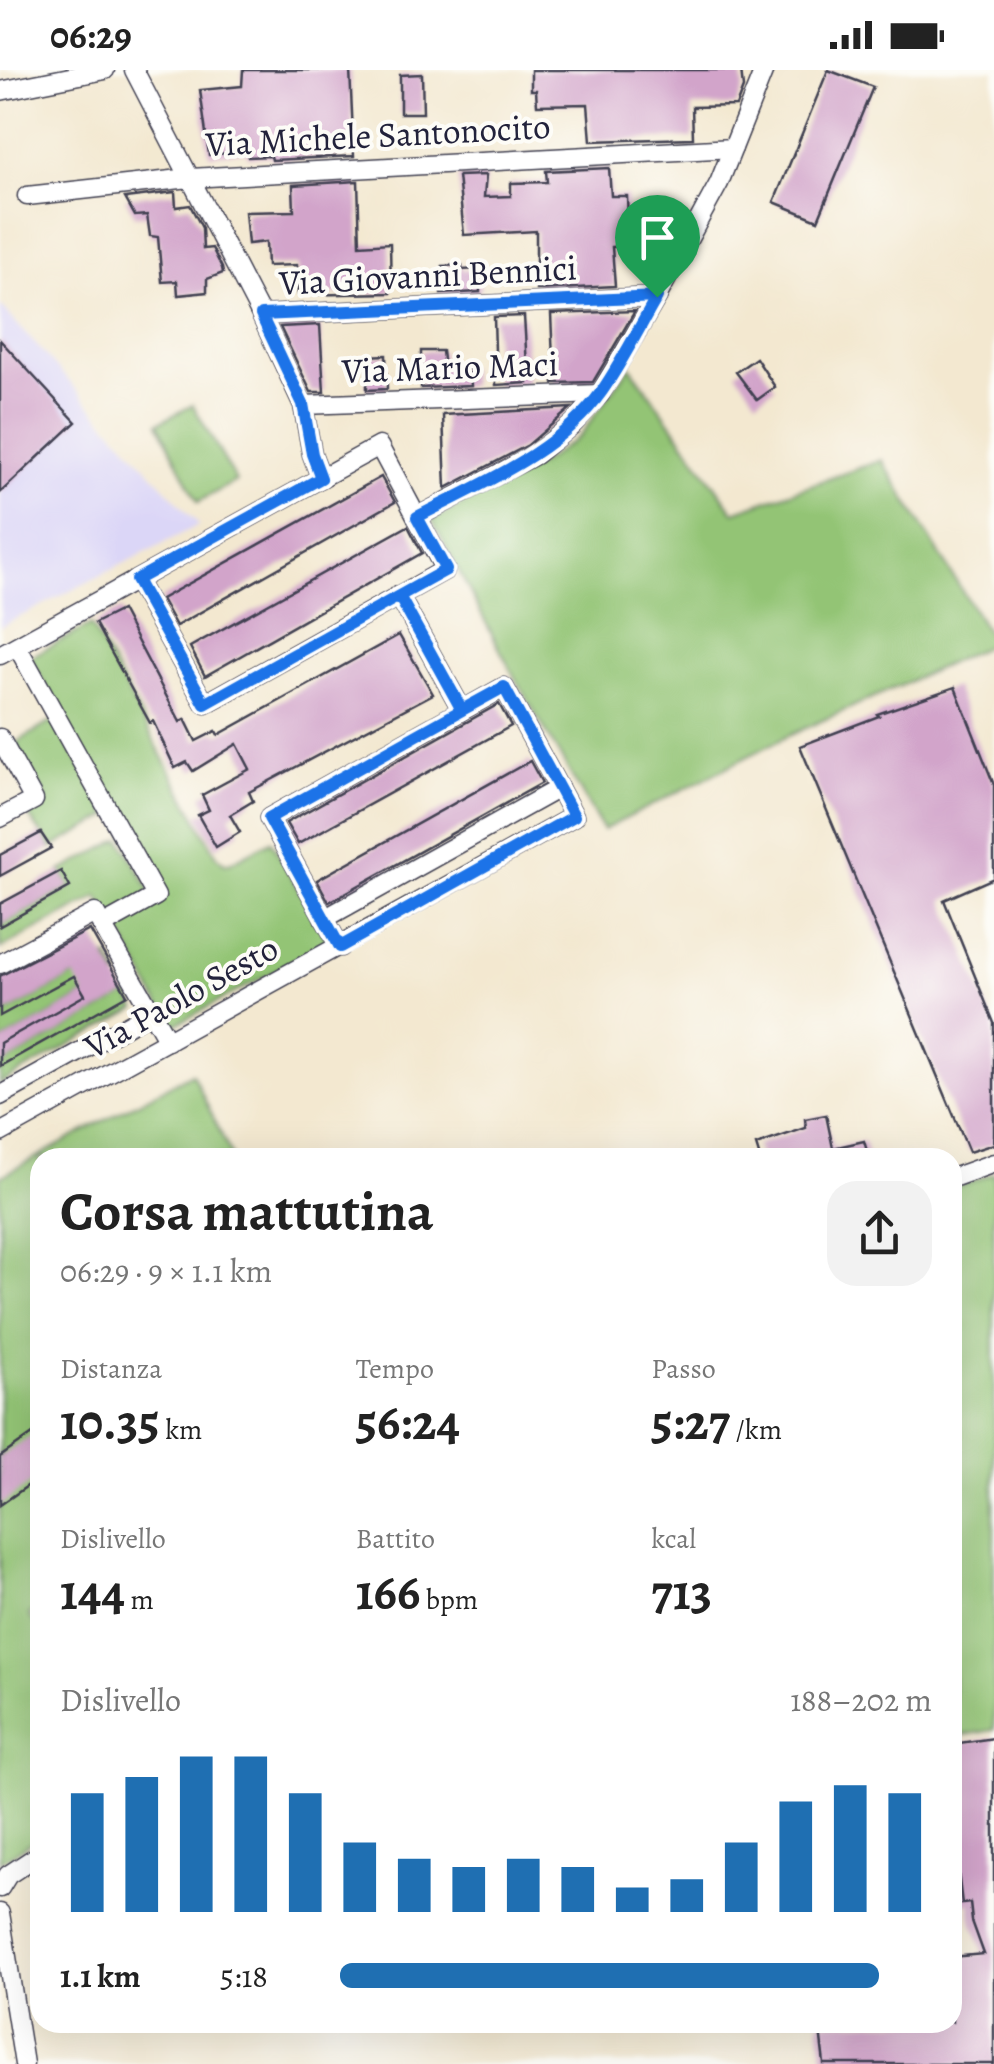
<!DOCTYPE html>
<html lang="it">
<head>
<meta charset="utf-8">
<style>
	:root { --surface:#fff; --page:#f2f2f2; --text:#222; --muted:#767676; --accent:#1f6fb2 }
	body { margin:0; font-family:Alegreya,serif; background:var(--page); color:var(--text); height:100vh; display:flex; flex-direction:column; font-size:38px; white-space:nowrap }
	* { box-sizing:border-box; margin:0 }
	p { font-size:32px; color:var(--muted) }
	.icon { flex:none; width:55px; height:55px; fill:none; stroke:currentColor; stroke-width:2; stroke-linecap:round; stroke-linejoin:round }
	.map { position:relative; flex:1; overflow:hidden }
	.details { position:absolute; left:30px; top:1078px; width:932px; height:885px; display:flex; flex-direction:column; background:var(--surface); border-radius:30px; box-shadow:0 10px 40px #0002 }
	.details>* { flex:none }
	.pin { position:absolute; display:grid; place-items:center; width:85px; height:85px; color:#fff; margin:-102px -42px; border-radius:50% 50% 50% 0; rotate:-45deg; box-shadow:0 0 10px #0007 }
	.pin .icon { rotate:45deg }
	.round { display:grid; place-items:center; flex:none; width:105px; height:105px; border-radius:30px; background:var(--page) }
	.overview { display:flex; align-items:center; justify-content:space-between; height:170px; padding:0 30px }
	h1 { font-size:55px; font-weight:700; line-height:75px }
	.stats { display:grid; grid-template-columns:repeat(3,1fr); gap:15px; height:170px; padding:10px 30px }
	.stats div { display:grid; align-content:center }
	.stats b { font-size:50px; font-weight:700 }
	.stats small { font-size:28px; font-weight:400 }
	.stats p { font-size:28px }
	.chart { height:280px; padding:20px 30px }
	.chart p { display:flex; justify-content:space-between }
	.chart svg { width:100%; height:180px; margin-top:10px; stroke:var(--accent); stroke-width:6 }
	ul { padding:0 30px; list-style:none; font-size:32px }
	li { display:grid; grid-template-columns:160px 120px 1fr; align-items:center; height:75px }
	li i { height:25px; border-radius:12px; background:var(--accent) }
	.status { display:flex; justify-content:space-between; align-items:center; height:70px; padding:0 50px; background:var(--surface); direction:ltr }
	.status svg { height:28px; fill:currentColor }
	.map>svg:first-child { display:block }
	.built { fill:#dbd6f7 }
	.green { fill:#93c474; stroke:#5a7358; stroke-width:2.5 }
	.building { fill:#d2a4ca }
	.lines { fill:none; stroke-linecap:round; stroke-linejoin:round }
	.minor-casing { stroke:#414051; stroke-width:21 }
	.minor { stroke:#fff; stroke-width:18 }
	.route-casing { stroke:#fff; stroke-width:20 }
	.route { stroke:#1a73e8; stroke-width:12 }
	.labels { text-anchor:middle; stroke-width:8; stroke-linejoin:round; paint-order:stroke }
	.street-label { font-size:35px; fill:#22223b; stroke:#fdfcf7 }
</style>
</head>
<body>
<div class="status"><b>06:29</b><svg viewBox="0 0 49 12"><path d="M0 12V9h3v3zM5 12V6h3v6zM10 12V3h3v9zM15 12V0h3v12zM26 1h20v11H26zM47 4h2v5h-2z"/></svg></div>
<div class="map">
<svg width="994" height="1994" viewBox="0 0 994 1994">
	<rect width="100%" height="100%" fill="#fdfcf7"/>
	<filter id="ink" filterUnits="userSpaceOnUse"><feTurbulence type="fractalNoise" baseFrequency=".01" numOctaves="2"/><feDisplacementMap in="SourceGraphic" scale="20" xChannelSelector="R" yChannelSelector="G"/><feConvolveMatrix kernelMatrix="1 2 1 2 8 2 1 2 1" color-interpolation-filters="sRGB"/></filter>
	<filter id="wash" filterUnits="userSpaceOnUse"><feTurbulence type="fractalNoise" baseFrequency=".0048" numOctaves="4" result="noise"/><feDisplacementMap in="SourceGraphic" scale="40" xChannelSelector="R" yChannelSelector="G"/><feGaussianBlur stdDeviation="2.25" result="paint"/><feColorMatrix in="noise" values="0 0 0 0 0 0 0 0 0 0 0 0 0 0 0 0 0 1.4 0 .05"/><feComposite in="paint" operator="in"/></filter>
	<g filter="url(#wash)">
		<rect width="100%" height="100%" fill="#f3e8d0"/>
		<path class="built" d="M0,235l199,220 -199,102z"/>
		<g class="green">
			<path d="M630,296l104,146 148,-52 112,183 -206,93 -185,94 -86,-148 -85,-162 108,-56 40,-28z"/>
			<path d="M193,335l43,76 -38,21 -40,-79z"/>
			<path d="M91,555l126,231 7,7h5l42,-22 58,101 -158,85 -54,-102 42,-27 -129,-241z"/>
			<path d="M54,650l55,96 -58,32 -24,-35 20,-13 -31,-57z"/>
			<path d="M121,769l32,56 -41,23 -14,-21 -98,52v-23l69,-39 -8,-16z"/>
			<path d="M108,887l11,19 -119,67v-27z"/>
			<path d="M128,924l8,15 -136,75v-18z"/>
			<path d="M192,1003l40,84 -192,1v448l-11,9 11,15v207l-40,25v-685z"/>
			<path d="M994,1103v557l-41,7v-549z"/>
		</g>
		<g id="blocks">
			<g class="building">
				<path d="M243,0h107l4,86 -82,4 -1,-4 -23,1 -2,-6 -37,4 -9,-65 42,-4z"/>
				<path d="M531,0h210l2,18 -7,18 -44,1 1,31 -102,3 -3,-37 -51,1 -1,-15h-5z"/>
				<path d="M828,0l45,17 -55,133 -44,-18z"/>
				<path d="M422,4l1,39h-23v-38z"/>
				<path d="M609,98l2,28h16l2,50 -17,1 3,39 -79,4v-59l-72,4 -6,-59 28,-1 -2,22 27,-1v-13l36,-1 -1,-11z"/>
				<path d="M358,111l2,64 30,-2 1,50 -93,2 -1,-30 -30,1 -1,-24 -18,2 -3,-32 49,-1 -1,-26z"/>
				<path d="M175,122l1,15 14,-2 12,23 1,21 9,-1 10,20 1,5 -16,6v13l-29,3 -1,-14 -15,1 -4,-45 -8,-1 -3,-21 -12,1 -10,-18z"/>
				<path d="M462,195v5l17,-1 1,23 -39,2 -2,-20h5l-1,-8z"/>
				<path d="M635,241l-42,71 -39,1 -3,-69z"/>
				<path d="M524,246l4,67 -32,2 -2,-68z"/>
				<path d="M320,255l4,67h-13l-31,-65z"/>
				<path d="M0,270l76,82 -76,71z"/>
				<path d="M421,281h21l2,18h26l1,17 -50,2z"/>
				<path d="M386,285l1,34 -20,1v-34z"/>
				<path d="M756,288l19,29 -18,13 -21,-28z"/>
				<path d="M571,338l-43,37 -82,43 -3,-73z"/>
				<path d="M381,407l14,25 -219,124 -15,-27z"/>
				<path d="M408,456l14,27 -217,123 -15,-29z"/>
				<path d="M121,540l59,112 5,-3 11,22 20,-10 2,4 181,-100 34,59 -184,98 4,9 -23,14 10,17 -24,15 -18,-32 11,-5 -7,-15 48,-26 -13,-25 -44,27 -6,-9 -12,6 -22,-47 -3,2 -55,-100z"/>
				<path d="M955,617l39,98v93l-50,22 50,123v121l-25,8 -169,-406 79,-30 -2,-2z"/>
				<path d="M499,634l12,22 -213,118 -12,-21z"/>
				<path d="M530,691l12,22 -213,119 -12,-22z"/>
				<path d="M41,763l10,15 -51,28v-21z"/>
				<path d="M61,801l9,16 -70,39v-22z"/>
				<path d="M90,860l37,65 -127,71v-23l85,-48 -11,-19 -74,40v-40z"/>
				<path d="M826,1045l7,33 31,-7 5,17h-109l-4,-13 50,-17 -1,-9z"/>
				<path d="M40,1359v48l-40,28v-48z"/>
				<path d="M994,1668v326h-170l-5,-42h133v-65l32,-3 -12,-33 -2,-18 -8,1 -5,-41h-5v-119z"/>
			</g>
		</g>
	</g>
	<g filter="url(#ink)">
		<use href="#blocks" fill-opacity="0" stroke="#414051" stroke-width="2.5"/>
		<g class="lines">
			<defs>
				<g id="minor">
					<path d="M134,0l127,245 42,90 9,49 9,24"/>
					<path d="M0,21l105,-21"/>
					<path d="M27,126l163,-18 543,-30"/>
					<path d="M261,245l396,-18"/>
					<path d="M303,335l297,-11"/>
					<path d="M417,447l118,-62 38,-31 27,-30 57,-97 62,-114 45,-113"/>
					<path d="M399,526l63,114"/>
					<path d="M17,576l139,250 -54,30"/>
					<path d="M0,585l379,-209 66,124 -240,134 -69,-124"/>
					<path d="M0,668l34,62 -34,18"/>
					<path d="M324,849l235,-131"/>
					<path d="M0,894l95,-51 73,128"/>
					<path d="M0,1026l151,-84"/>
					<path d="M0,1063l574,-317 -70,-129 -235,131 71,129"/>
					<path d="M952,1108l42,-15"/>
					<path d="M0,1818l8,-13 32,-21"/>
					<path d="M0,1843l24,151"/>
				</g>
			</defs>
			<use href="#minor" class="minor-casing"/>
			<use href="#minor" class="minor"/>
		</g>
	</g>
	<g class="lines" filter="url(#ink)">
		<defs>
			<path id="route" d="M657,227l-396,18 42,89 9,50 9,24 -185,102 69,124 194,-108 63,114 -193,108 71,129 234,-131 -70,-129 -42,23 -63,-114 47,-26 -29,-53c65,-34 141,-64 185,-126 20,-29 37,-63 55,-94"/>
		</defs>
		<use href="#route" class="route-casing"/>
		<use href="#route" class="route"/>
	</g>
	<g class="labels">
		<g class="street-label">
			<text transform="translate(378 65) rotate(-3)" y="12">Via Michele Santonocito</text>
			<text transform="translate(428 205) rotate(-3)" y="12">Via Giovanni Bennici</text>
			<text transform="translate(450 297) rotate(-2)" y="12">Via Mario Maci</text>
			<text transform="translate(181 927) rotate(-29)" y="12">Via Paolo Sesto</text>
		</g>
	</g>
</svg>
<div class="pin" style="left:657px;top:227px;background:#1e9e55"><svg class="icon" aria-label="arrive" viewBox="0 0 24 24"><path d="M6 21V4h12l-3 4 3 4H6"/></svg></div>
<section class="details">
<div class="overview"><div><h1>Corsa mattutina</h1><p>06:29 · 9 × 1.1 km</p></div><a class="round"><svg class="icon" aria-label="share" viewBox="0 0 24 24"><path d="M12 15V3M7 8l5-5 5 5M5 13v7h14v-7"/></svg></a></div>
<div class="stats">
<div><p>Distanza</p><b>10.35<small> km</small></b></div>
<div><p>Tempo</p><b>56:24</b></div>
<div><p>Passo</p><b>5:27<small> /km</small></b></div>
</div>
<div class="stats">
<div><p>Dislivello</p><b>144<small> m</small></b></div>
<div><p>Battito</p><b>166<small> bpm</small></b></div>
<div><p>kcal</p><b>713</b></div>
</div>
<div class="chart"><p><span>Dislivello</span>188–202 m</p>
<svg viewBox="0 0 160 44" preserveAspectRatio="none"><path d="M5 44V15M15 44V11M25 44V6M35 44V6M45 44V15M55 44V27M65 44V31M75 44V33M85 44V31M95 44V33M105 44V38M115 44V36M125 44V27M135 44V17M145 44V13M155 44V15"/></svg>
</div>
<ul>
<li><b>1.1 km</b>5:18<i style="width:91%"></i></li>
</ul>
</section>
</div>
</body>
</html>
